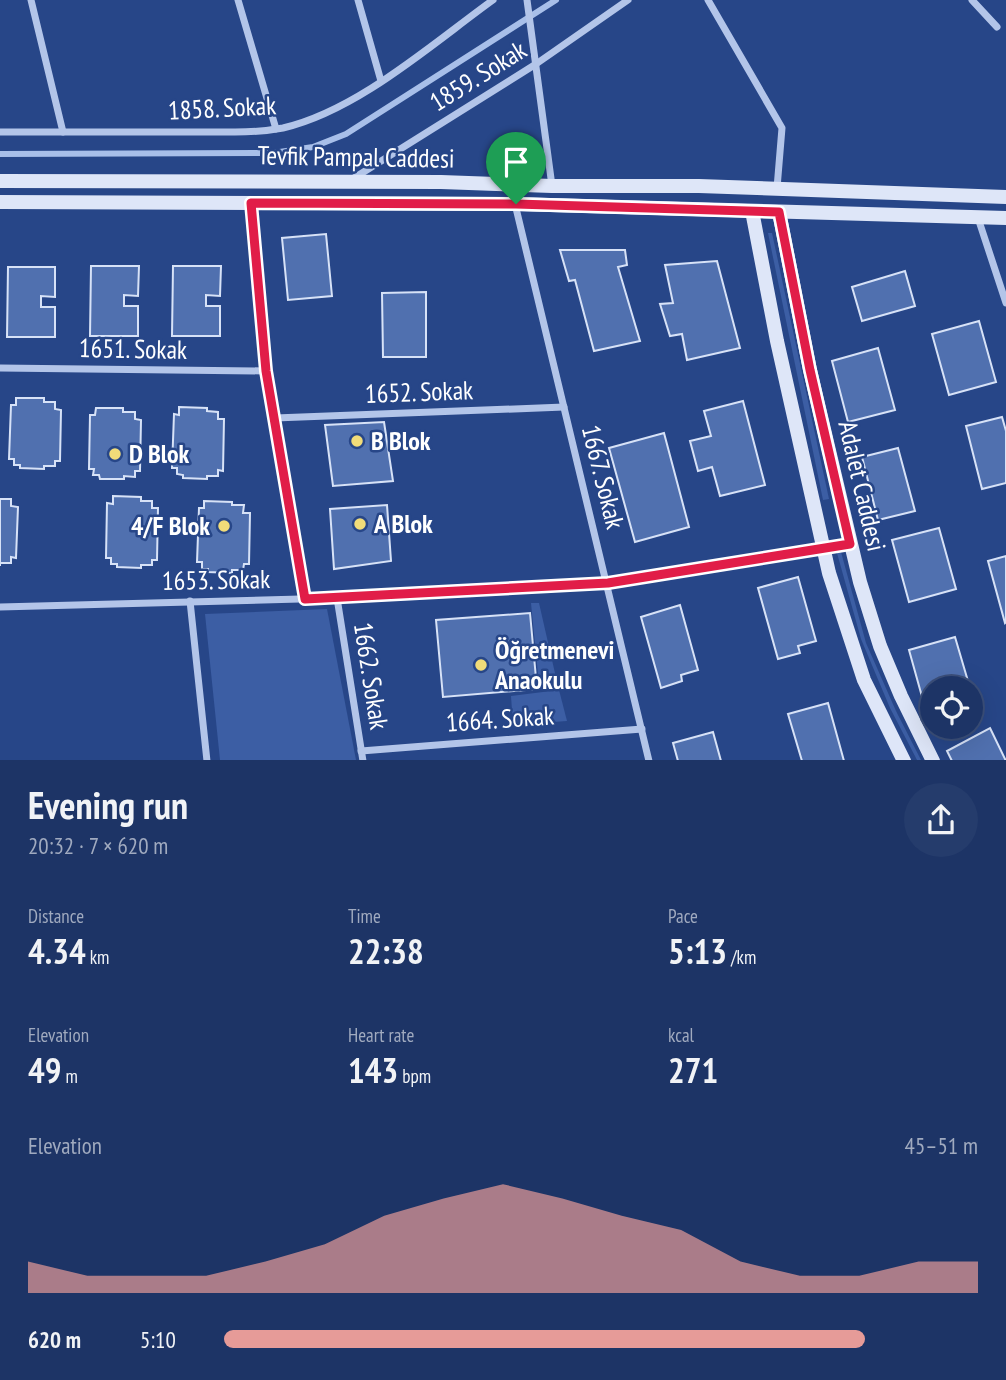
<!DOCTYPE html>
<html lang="en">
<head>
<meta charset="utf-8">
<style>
	:root { --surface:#1d3466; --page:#253c6c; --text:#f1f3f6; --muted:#a0aabf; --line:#3b4f7a; --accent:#e69b98 }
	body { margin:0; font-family:"PT Sans Narrow",sans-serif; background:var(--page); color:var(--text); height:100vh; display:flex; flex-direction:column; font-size:26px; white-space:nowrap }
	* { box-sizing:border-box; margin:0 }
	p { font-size:23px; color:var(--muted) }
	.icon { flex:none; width:38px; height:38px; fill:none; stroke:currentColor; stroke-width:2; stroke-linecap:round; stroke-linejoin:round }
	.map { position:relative; height:760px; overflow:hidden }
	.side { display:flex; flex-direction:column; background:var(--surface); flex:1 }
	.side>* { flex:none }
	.buttons { position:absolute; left:920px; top:676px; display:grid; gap:14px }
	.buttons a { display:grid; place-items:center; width:63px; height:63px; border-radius:50%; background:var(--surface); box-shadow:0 7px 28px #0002,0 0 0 2px var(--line); font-size:35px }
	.pin { position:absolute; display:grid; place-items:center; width:60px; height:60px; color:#fff; margin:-72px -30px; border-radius:50% 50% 50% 0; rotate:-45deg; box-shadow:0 0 7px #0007 }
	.pin .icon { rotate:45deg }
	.round { display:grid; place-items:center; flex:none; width:74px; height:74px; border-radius:37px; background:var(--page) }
	.overview { display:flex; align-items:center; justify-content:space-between; height:119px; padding:0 28px }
	h1 { font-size:38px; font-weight:800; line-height:52px }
	.metrics { display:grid; grid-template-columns:repeat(3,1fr); gap:10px; height:119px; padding:7px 28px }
	.metrics div { display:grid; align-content:center }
	.metrics b { font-size:35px; font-weight:800 }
	.metrics small { font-size:19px; font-weight:400 }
	.metrics p { font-size:19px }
	.chart { height:196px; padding:14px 28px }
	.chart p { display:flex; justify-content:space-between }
	.chart svg { width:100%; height:126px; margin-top:7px; fill:var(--accent); opacity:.7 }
	ul { padding:0 28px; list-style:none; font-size:23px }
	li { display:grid; grid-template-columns:112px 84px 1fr; align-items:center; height:52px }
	li i { height:18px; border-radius:9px; background:var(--accent) }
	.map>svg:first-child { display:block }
	.green { fill:#3c5ea4 }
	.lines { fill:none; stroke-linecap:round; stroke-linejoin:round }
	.stream { stroke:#a8bfe9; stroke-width:6 }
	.building { fill:#5070af; stroke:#d7e2f7; stroke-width:2 }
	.street { stroke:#b3c5e9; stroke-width:7 }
	.secondary { stroke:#dee6f8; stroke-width:14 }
	.route-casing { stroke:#fff; stroke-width:14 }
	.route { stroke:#e11d48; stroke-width:9 }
	.poi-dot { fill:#f1dc79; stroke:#274688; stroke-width:2.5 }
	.labels { text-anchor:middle; stroke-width:5; stroke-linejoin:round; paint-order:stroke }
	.street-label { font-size:26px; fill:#fff; stroke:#274688 }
	.poi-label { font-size:26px; font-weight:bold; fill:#fff; stroke:#274688; text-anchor:start }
</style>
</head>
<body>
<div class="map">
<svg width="1006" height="761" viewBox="0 0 1006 761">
	<rect width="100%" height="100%" fill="#274688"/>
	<g class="green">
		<path d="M768,233h4l57,266 -6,1z"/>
		<path d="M841,552l25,91 30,68 25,49h-4l-27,-52 -29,-69 -24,-86z"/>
		<path d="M531,603h8l18,79 -18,2z"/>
		<path d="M327,609l29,151h-136l-15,-146z"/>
		<path d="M559,690l8,31 -54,4 -2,-29z"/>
	</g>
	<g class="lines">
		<path class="stream" d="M0,154l273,-1 40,-6 33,-13 210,-134"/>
	</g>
	<g class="building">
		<path d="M326,234l6,62 -44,4 -6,-62z"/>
		<path d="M560,250h65l2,15 -9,2 22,74 -46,10 -19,-71 -6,1z"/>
		<path d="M717,261l23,87 -53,12 -5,-26 -12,2 -10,-32 13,-1 -8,-38z"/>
		<path d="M91,266h48l-1,30 -14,-1v11h14v30h-48z"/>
		<path d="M173,266h48l-1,30 -14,-1v11h14v30h-48z"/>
		<path d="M8,267h47v30l-14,-1v11h14v30h-48z"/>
		<path d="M905,271l10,35 -53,15 -10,-34z"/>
		<path d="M426,292v65h-43l-1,-64z"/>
		<path d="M979,321l17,61 -47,13 -17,-61z"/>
		<path d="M878,348l17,62 -47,12 -16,-61z"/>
		<path d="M16,398h28v4h11v7l6,1 -1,51h-5v5h-11v3l-24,-1v-3h-6v-6h-5l2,-54h5z"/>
		<path d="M743,401l22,84 -45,11 -8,-29 -14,4 -8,-30 21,-5 -7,-25z"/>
		<path d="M179,407l28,1v3l11,1v7h6l-1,52 -5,-1v6h-11v3l-24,-1v-3l-6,-1v-6h-5l2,-54 5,1z"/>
		<path d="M96,408h27v4h12v7l6,1 -1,51h-5v6l-11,-1v3h-24l-1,-4h-6l1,-6h-5l1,-54h5z"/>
		<path d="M1002,417l4,14v52l-24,6 -16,-63z"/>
		<path d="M384,422l9,59 -60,5 -8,-61z"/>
		<path d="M664,433l25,94 -54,15 -26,-94z"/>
		<path d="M898,448l17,63 -37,9 -16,-63z"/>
		<path d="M113,496l28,1v4h11v7h6l-1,52h-5v5h-11v3l-24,-1v-3h-6v-6h-5l1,-55 6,1z"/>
		<path d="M0,499h11v7l7,1 -2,51 -5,-1v6h-11v3z"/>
		<path d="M204,501l28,1v3h12l-1,8h7l-1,51h-5l-1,6h-11v3l-24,-1v-3h-6v-7h-5l2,-54h5z"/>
		<path d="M387,505l4,56 -57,8 -4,-60z"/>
		<path d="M939,528l17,61 -47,13 -17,-62z"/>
		<path d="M1006,556v66l-1,1 -17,-62z"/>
		<path d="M798,577l18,64 -18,5 2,7 -22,6 -20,-71z"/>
		<path d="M680,605l18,65 -17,5 1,6 -21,7 -20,-71z"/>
		<path d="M530,613l7,76 -94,8 -7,-77z"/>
		<path d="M955,637l15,51h-37v21l-7,2 -17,-61z"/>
		<path d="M828,703l16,58h-42l-14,-47z"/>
		<path d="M990,728l16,33h-54l-5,-10z"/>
		<path d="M713,732l8,29h-43l-5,-18z"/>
	</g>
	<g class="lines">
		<g class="street">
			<path d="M31,0l32,132"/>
			<path d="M238,0l38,129"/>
			<path d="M358,0l23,81"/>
			<path d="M527,0l25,186"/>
			<path d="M708,0l74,128 -5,60"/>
			<path d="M972,0l25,27"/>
			<path d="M0,132h235c16,0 32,-1 48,-4 74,-17 149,-84 210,-128"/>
			<path d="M354,178l182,-114 92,-64"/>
			<path d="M251,203l15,168 39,228"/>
			<path d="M515,204l134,557"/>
			<path d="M978,218l28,85"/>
			<path d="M0,368l266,3"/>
			<path d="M275,418l289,-11"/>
			<path d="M337,598l26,163"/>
			<path d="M190,601l17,160"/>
			<path d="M0,607l337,-9 271,-15 242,-39"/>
			<path d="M361,751l281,-22"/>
		</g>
		<g class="secondary">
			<path d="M0,181l441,1 111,4h147l307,11"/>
			<path d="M0,202l515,2 491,14"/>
			<path d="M752,211l25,130 52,232 35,107 40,81"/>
			<path d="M779,212l31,158 50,212 20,64 21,50 32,65"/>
		</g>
	</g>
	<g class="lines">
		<defs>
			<path id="route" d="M251,203l265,1 263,8 31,158 40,174 -242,39 -303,16 -39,-228z"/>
		</defs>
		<use href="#route" class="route-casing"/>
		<use href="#route" class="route"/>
	</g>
	<g class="poi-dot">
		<circle cx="357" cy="441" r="7"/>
		<circle cx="115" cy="454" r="7"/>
		<circle cx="360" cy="524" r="7"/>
		<circle cx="224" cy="526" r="7"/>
		<circle cx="481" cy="665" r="7"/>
	</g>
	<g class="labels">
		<g class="street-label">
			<text transform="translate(478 76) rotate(-32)" y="9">1859. Sokak</text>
			<text transform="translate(222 108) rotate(-3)" y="9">1858. Sokak</text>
			<text transform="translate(356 157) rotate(1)" y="9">Tevfik Pampal Caddesi</text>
			<text transform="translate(133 349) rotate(1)" y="9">1651. Sokak</text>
			<text transform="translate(419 392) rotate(-2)" y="9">1652. Sokak</text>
			<text transform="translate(603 477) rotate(76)" y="9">1667. Sokak</text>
			<text transform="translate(862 486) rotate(77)" y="9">Adalet Caddesi</text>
			<text transform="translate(216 580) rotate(-1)" y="9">1653. Sokak</text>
			<text transform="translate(371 676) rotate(81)" y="9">1662. Sokak</text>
			<text transform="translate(500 719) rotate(-4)" y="9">1664. Sokak</text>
		</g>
		<g class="poi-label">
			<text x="371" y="450">B Blok</text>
			<text x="129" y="463">D Blok</text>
			<text x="374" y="533">A Blok</text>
			<text x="210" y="535" text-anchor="end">4/F Blok</text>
			<text x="495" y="659">Öğretmenevi<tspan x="495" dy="30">Anaokulu</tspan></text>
		</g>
	</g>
</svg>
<div class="buttons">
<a><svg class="icon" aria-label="locate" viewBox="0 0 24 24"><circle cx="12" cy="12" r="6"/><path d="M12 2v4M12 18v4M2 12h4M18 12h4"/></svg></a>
</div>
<div class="pin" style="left:516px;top:204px;background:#1e9e55"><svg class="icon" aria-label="arrive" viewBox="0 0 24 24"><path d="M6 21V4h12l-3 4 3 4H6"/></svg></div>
</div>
<section class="side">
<div class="overview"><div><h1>Evening run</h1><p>20:32 · 7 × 620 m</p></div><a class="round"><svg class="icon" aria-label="share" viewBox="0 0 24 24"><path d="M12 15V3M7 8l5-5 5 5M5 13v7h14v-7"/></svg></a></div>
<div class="metrics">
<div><p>Distance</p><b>4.34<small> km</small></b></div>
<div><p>Time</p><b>22:38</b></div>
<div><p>Pace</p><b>5:13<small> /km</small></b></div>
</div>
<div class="metrics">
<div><p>Elevation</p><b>49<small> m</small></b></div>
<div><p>Heart rate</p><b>143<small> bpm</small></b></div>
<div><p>kcal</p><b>271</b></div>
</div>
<div class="chart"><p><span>Elevation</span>45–51 m</p>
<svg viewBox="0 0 160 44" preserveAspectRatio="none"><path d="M0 44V33L10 38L20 38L30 38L40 33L50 27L60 17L70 11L80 6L90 11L100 17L110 22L120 33L130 38L140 38L150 33L160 33V44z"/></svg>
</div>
<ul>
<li><b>620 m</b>5:10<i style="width:85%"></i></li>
</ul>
</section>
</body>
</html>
